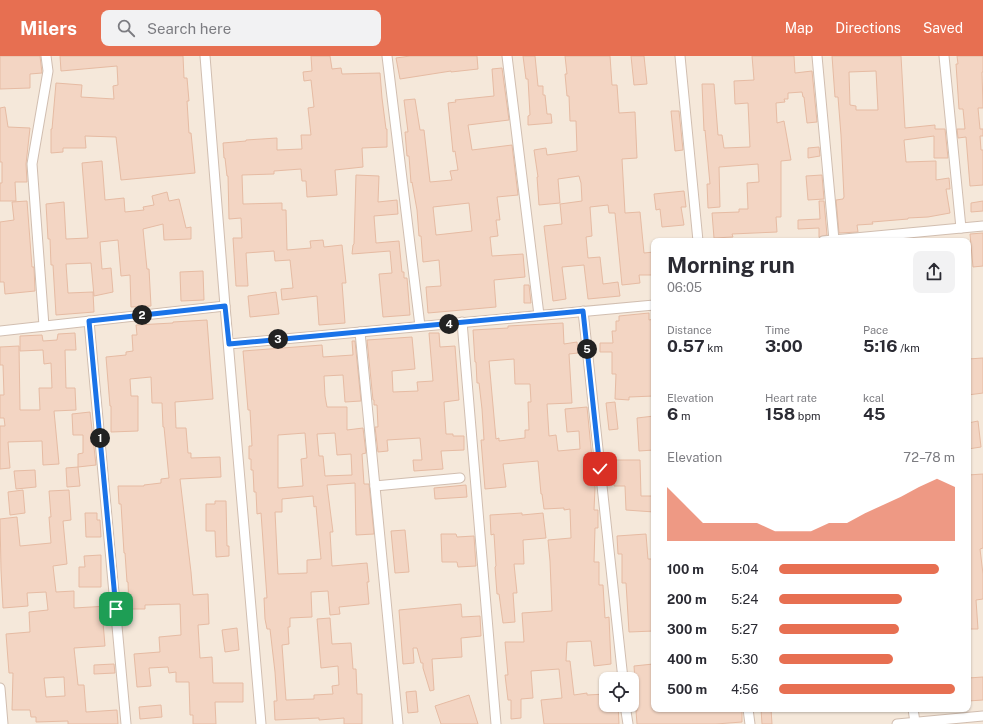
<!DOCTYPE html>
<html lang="en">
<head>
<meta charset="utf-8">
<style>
	:root { --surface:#fff; --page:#f2f2f3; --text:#2b2b33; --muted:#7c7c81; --accent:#e76f51 }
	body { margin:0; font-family:"Public Sans",sans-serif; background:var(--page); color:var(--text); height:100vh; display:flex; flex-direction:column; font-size:15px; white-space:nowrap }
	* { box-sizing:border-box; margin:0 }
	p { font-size:13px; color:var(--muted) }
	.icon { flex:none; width:22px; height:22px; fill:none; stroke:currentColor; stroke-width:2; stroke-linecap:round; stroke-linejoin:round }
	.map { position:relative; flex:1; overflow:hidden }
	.details { position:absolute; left:651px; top:182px; width:320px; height:474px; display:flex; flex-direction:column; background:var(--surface); border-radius:8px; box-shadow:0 1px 3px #0004 }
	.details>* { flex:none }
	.fabs { position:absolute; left:599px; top:616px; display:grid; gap:8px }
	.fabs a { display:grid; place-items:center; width:40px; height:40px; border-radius:8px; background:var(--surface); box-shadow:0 1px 3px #0004; font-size:20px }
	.pin { position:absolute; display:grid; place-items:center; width:34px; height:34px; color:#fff; margin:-17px; border-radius:8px; box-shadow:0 2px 6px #0006 }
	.km { position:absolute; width:20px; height:20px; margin:-10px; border-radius:50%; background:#222; color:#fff; font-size:11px; line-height:20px; text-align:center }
	.round { display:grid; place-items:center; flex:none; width:42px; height:42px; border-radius:8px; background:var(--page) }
	.summary { display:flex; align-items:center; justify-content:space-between; height:68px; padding:0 16px }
	h1 { font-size:22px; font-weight:700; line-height:30px }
	.metrics { display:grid; grid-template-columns:repeat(3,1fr); gap:6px; height:68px; padding:4px 16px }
	.metrics div { display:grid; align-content:center }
	.metrics b { font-size:17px; font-weight:700 }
	.metrics small { font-size:11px; font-weight:400 }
	.metrics p { font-size:11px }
	.chart { height:112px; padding:8px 16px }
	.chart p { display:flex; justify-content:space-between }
	.chart svg { width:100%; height:72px; margin-top:4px; fill:var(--accent); opacity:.7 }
	ul { padding:0 16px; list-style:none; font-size:13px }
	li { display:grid; grid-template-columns:64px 48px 1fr; align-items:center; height:30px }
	li i { height:10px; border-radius:5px; background:var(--accent) }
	header { display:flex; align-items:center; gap:24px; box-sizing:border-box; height:56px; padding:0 20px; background:var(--accent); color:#fff }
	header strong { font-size:19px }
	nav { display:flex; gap:22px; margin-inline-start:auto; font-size:14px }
	.search { width:280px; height:36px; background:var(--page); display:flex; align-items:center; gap:10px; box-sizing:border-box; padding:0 14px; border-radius:8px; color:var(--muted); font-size:15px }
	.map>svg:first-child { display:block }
	.residential { fill:#f5e8da; fill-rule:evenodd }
	.building { fill:#f3d5c3; stroke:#e6bba3; fill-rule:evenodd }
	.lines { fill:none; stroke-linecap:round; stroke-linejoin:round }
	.street-casing { stroke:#d1beb0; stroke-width:11 }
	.street { stroke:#fff; stroke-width:9 }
	.route-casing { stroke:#fff; stroke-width:8 }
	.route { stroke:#1a73e8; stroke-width:5 }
</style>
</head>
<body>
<header>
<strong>Milers</strong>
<div class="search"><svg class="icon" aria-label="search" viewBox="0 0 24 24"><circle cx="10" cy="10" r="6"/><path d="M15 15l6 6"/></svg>Search here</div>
<nav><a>Map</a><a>Directions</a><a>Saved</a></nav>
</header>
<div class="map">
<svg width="983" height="668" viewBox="0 0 983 668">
	<rect width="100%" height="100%" fill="#fdf6ec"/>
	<path class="residential" d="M0,0h983v668h-983zM654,185h314v468h-314zM606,623h26v26h-26z"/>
	<g class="building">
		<path d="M0,0h40l2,17 -12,1v14l-30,1z"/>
		<path d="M60,0h123l1,22h3l2,23h-2l2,32h2l4,40 -74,7 -5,-43 -31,-1 1,12h-23v4l-12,1v-24h1l4,-46 26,2 -1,12 33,2 -1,-13 5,-1 -1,-19 -56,5z"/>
		<path d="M311,0h19l2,13 9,-1 1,6 38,-1 2,25 4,31h1v18l-25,1 1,19 -28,3 2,25 -30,2 -1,-16h-4l-1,-12 -27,2v3l-32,1 1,29 39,-1v7h4l1,40 24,-2 -1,-7 13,-1 1,7 18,-2 4,38h-4l3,40 -26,2 -2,-29 -35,4 -1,-11 12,-1 -3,-28 -15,1 -1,-10 -28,2 2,33h-12l-3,-48h9l-1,-20 -12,1 -1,-43h-1l-2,-18h-1l-1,-15 23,-2v-1l31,-2v12l25,-1 -1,-14h10l-3,-27 6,-1 -3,-27 -7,1 -1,-9 9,-1z"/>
		<path d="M410,0h67l1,13 -27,3v-1l-51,8 -4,-21z"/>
		<path d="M523,0h12l3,30h5v9h2l2,19h4l1,9 -24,2v-9l2,-1 -2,-36h-2z"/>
		<path d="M565,0h45l2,29h5l2,28 16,-1 2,46 -15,1 3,54 15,-1 4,41 10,-1v23h-15l1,8 -18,2 -7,-72h-6l-1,-8 -18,2 2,29 -6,1 2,21 12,-1 3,27 15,-2 2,14 -32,3 -4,-34 -22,2 4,32 -13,2 -9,-75 18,-2 -2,-20 22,-3 -1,-18 -2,-7 -21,3 2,24 -21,2 -2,-28h1l-4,-27 12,-2 1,7 30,-4 -1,-30h-6l-1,-25h-2l-2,-22h2z"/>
		<path d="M631,0h13l3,28 -13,1z"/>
		<path d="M752,0h42l1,17 17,-2 5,51 -10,1 -3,-26h-1l-1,-5 -14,1v6h-4l1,3 -9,1 1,20 7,-2 7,39 -10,1v56h-5l1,15 -45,2 1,3 -19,1 -2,-25 27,-1v-3h9l-1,-26 12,-1 -1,-18 -39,3 1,40 -12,1 -1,-24h3l-5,-54 -1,1 -2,-47h12l4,51h4l2,13 26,-1 -2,-44 -13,1 -1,-23 20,-1z"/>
		<path d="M832,0h69l4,72 30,-3v4h10l3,29h-14v-22l-30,4 2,22 30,-1v19l13,-2 1,11h-4l4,24 -22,4 -20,1v1l-36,3 1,2 -16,1 1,7 -19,1 -3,-33 7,-1 1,-2 -3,-62 -3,-38h-3zM876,15l2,39h-22v-4l-6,-1 -1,-33z"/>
		<path d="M957,0h26v16h-1l1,36h-5l2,21h3v7h-3l1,14h2v35l-13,1 -4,-49 -8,1 -1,-9h8l-2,-20h-4l-3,-45h2z"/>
		<path d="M502,12l7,52 -41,5 4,25 40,-5 6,50 -21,2 3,23h-4l2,16 -8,1 2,19 31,-2 2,23 -31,3 2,27 -68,6 -2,-26 15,-1 -2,-26 -16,2 -2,-26h-2l-2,-26 -5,-28 -1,1 -2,-27h-2l-2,-24h3l-4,-32 11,-1 5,31h4l6,52 22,-2 -2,-9 8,-1 -3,-19 -2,1 -5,-49 8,-1 -1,-2 39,-4 -2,-27zM469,147l3,28 -36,4 -3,-28z"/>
		<path d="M5,51l3,20 22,1 -4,36 1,18h-12l1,19h-16v-18h2v-21h-2v-54z"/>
		<path d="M671,55h8l4,39 -8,1z"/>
		<path d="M819,91l1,9 -12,2v-10z"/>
		<path d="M102,105l3,39 19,-2 1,14 19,-2 -1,-3 11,-2 -2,-9 15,-4 2,9 10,-2 7,29 5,-1v12l-27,1 -1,-16 -20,5 4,40h2l2,37 -20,1 -1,-32 -9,1 -3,-36 -18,2 2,27 9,-1 2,24 -19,4 -3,-33 -25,1 2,29 25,-1 1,20 -38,3 -3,-50h-2l-1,-26h-2l-2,-35 18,-2 2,37 22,-1 -6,-75z"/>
		<path d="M356,119l23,1 -1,26 19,-2 1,14 -24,2 2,27 23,-2 3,31h2v6h3l3,37 -27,2 -4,-43 13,-1 -2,-22 -38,3 1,-9 1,-1z"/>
		<path d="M822,119l2,24 -16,1 -2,-24z"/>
		<path d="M684,135l2,16h-5l3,18 -22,2 -2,-18 -4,1 -2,-16z"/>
		<path d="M27,145l5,66h2l1,24 -30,3 -1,-12h-4v-60l14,-2 -2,-18z"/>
		<path d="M819,145h5l3,34 -8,2v-9l-21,1v-9l22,-1z"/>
		<path d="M983,145v10l-12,1v-9z"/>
		<path d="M983,177v33l-10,1 -3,-33z"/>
		<path d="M203,215l1,29 -23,1 -1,-29z"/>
		<path d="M524,229h5l2,18h-7z"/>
		<path d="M276,236l3,22 -29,3 -2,-21z"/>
		<path d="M649,257v7l5,-1v77l-25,1v3l-14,-1 1,-25h-4v-22h-12v-9h13l-1,-12h4v-10h3v-5z"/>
		<path d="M207,264l6,79 -38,3 1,26h10l2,25h3v5l29,-1 1,20 -41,2 11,93 2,23 15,-1 1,30 -11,1 2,33 12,-1 1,26h30v19h-28l1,22h-23v-9h-3l-1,-33h-13v-10l-7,1 -1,-6 -19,1 2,18 -14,1 -3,-33 26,-2 -1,-15 22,-2 -1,-31 -35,1v4h-16l-1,-27h-1l-2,-29h-1l-3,-49h-2l-1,-18h26v-1l17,-2v-4l8,-1 -5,-51h-1l-1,-24h-10l-1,-26 -21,2 1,17h7v35l-27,1v-26h-1l-4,-49 20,-2v-3l7,-1 -1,-16h5l-1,-10 37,-2v-1z"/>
		<path d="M563,267l1,21 13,-2 1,11 -9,1 3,49 -25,1 2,32 7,-1 2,16 22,-2 -1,-18 -12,1 -2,-23 22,-2 8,81 -1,22h4v18h-3l-1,34h5v23h4l2,33 4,-1 2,47 -17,2 -3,-25 -24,1 -1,19h4l4,34 13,-2v2l19,-1v11h12l1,19h-75l-3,-24 21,-2 -3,-29 -28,2 2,27 -12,1v19l-10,1v-19h-3l-3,-25h3l-3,-33h19l-2,-29 30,-2 -2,-50 -2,-21 23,-2 -1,-29 -6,1v-2l-20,1 -2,-15h-1l-3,-33 -35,3 3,23 -21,2 -4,-49h3l-2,-31 -3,-26h-2l-1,-21h-1l-2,-32 35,-2v-2zM514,303l1,25h15l1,18h-3l1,28h-4v8l-26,3v-3l-3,1 -7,-78z"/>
		<path d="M75,277l1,17h-11l1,38h9l1,22 -22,1 5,53 -16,1 -1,-24 -34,1 2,26 -10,1v-43h5l-1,-8h-4v-23h4l-1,-30h-3v-18l19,-1 1,64h20l-1,-22h13l-1,-25 -7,1 -1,-14 -23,1v-15l22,-1 1,6 14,-1 1,-6z"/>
		<path d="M429,277h10l1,14 15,-1 4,54 -15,2 2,32h7v2h11v14l-23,1 2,18 -29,2 -1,-11h9l-2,-22 -33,2 1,11 -10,1 -3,-25h3l-1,-22h-3v-5h-1l-6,-60 45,-3 3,32 -23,2 1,21 25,-1 -1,-9 16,-1z"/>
		<path d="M352,285h3l6,60 -16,1 -2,-27 -19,1 1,20 2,11h20v23l16,-2 3,25 -4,1 2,30h5l5,50 -18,1 -1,-52 -28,2 6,47h-3l2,34 35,-3 2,19h-2l2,22 -30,3 1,7 -10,1 -2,-24 -17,1 1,25 -22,1v9h-2l1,17 -7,1 4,55 28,-1v-4l19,-1 -1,-8 7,-1 -1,-19 -17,2 -4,-49 13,-1 2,26 19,-1 2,26h3l1,25h5v30h-18v-6l-25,2v-2l-44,2 -1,-19h3l-2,-29 -5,-43h-3l-2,-10 -1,-21h3l-6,-85 -4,1 -1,-22h-2l-1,-22h-2v-11h-2v-13h3l-2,-36h-2l-5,-59 79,-6 1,12 30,-2zM305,377l2,25 -6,1 2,27 -25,2v-53zM335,377l2,22 14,-1 1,21 -27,1 -2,-20h-4l-2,-22zM313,440l1,11 2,-1 5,53 -14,1v13l-29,1 -3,-62h7v-13z"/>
		<path d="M983,302v35l-15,2v-36z"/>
		<path d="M615,346l3,27 -9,1 -3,-27z"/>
		<path d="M90,356l6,53 -18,2 2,19 -13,1 -1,-19 12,-1v-13l5,-1v-18h-10l-1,-21z"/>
		<path d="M654,360v34l-15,1 -2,-33z"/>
		<path d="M978,365l3,26 -13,2v-26z"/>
		<path d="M613,404h27l1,36h13v16l-28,-2 -1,-24h-11z"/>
		<path d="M35,414l1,17 -20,2 -2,-18z"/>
		<path d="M983,418v74l-3,1 3,25v25l-7,1 2,29h-8l-2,-19v-135z"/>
		<path d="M466,429l1,12 -32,2 -1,-11z"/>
		<path d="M23,434l2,23 -15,2 -2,-23z"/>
		<path d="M69,434l2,30 -8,1 4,43 -14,2 3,26 18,-1v17l34,-2 1,16h-6l2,24 -31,2 4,37h6l2,27 31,-2 1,14h-50v-3l-32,1v-5h-5l-1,-7h-18l1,-37h-4l-3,-39 24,-2 -1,-20 19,-2 -2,-18 -19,1 1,13 -25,2 -2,-38 -1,-51 17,-2 3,29 31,-3 -2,-26h2l-2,-26zM64,621l1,19 -19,1 -2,-19z"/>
		<path d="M215,445h11l1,45h2v10l-13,1 -1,-26h-9v-27h9z"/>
		<path d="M85,457h12v7h3l1,17h-15z"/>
		<path d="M522,457v2l21,-2 3,25 -23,2 1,24h-10l3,29h-4l2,29 -12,1 -4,-29h-2l-2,-27 1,-1 -2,-32 -3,1 -1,-20z"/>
		<path d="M405,474l4,42 -14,1 -4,-42z"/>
		<path d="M441,478h15l1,3 17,-1 2,30 -18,1 -1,-5h-15z"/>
		<path d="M646,478l2,25h5l1,72 -25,1 -3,-49h-4v-29h-4l-1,-18z"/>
		<path d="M101,499v32h-22v-20h6l-1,-11z"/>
		<path d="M461,548l1,13 18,-1 1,20 -20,2 1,19 -30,2 2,31 -4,1 -7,-23v-5h-2l-4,-15h-4l1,15 -11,1 -4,-54z"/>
		<path d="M237,572l2,22 -14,2 -3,-22z"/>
		<path d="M114,608l1,9 -21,1v-9z"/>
		<path d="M653,608l1,45h88v13l-26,2h-79l-1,-13h1l-3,-45z"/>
		<path d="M983,621v23l-15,1v-23z"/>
		<path d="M416,635l2,21 -10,1 -2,-21z"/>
		<path d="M469,639l9,29h-37l-6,-18z"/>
		<path d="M161,649l1,12 -22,2 -1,-12z"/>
		<path d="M761,653h10l1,15h-10z"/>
	</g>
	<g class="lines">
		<defs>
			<g id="street">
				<path d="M205,0l20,250 36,418"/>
				<path d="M387,0l33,270"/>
				<path d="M507,0l32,259"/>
				<path d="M680,0l18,185"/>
				<path d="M817,0l17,184"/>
				<path d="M944,0l17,172"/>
				<path d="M823,185l160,-15"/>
				<path d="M583,255l40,368"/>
				<path d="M89,265l37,403"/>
				<path d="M462,266l34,402"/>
				<path d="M44,270l-12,-162 16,-93 -2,-15"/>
				<path d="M0,275l225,-25"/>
				<path d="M360,276l38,392"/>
				<path d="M229,288l425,-39"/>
				<path d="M375,430l85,-8"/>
				<path d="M0,632l3,36"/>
				<path d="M625,649l3,19"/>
				<path d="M748,653l2,15"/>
				<path d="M913,653l2,13"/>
				<path d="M897,668l86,-8"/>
			</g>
		</defs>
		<use href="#street" class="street-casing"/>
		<use href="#street" class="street"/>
	</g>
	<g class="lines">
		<defs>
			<path id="route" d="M116,553l-27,-288 136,-15 4,38 354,-33 17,158"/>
		</defs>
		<use href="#route" class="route-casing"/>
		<use href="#route" class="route"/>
	</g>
</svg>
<div class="fabs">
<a><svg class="icon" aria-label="locate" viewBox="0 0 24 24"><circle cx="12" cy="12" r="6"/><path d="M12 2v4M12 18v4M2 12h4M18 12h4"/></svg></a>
</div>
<div class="pin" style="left:116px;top:553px;background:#1e9e55"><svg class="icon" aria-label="arrive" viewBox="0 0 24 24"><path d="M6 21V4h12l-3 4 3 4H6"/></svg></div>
<div class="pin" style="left:600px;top:413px;background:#d93025"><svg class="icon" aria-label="check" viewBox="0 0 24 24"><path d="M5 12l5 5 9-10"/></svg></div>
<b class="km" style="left:100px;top:382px">1</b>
<b class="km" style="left:142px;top:259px">2</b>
<b class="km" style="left:278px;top:283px">3</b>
<b class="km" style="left:449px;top:268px">4</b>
<b class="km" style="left:587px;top:293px">5</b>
<section class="details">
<div class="summary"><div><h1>Morning run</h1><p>06:05</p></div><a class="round"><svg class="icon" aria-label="share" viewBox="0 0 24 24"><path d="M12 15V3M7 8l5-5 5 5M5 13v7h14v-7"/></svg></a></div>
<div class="metrics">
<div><p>Distance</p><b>0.57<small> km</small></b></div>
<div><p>Time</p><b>3:00</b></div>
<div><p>Pace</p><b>5:16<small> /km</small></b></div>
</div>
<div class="metrics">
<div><p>Elevation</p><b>6<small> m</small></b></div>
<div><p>Heart rate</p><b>158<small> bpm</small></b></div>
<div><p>kcal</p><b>45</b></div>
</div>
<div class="chart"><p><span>Elevation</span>72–78 m</p>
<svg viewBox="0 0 160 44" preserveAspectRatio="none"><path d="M0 44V11L10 22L20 33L30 33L40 33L50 33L60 38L70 38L80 38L90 33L100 33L110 27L120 22L130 17L140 11L150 6L160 11V44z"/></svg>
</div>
<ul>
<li><b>100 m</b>5:04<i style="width:91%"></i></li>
<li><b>200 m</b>5:24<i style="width:70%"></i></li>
<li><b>300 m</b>5:27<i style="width:68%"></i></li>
<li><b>400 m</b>5:30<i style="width:65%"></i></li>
<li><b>500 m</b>4:56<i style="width:100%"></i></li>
</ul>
</section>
</div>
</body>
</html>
